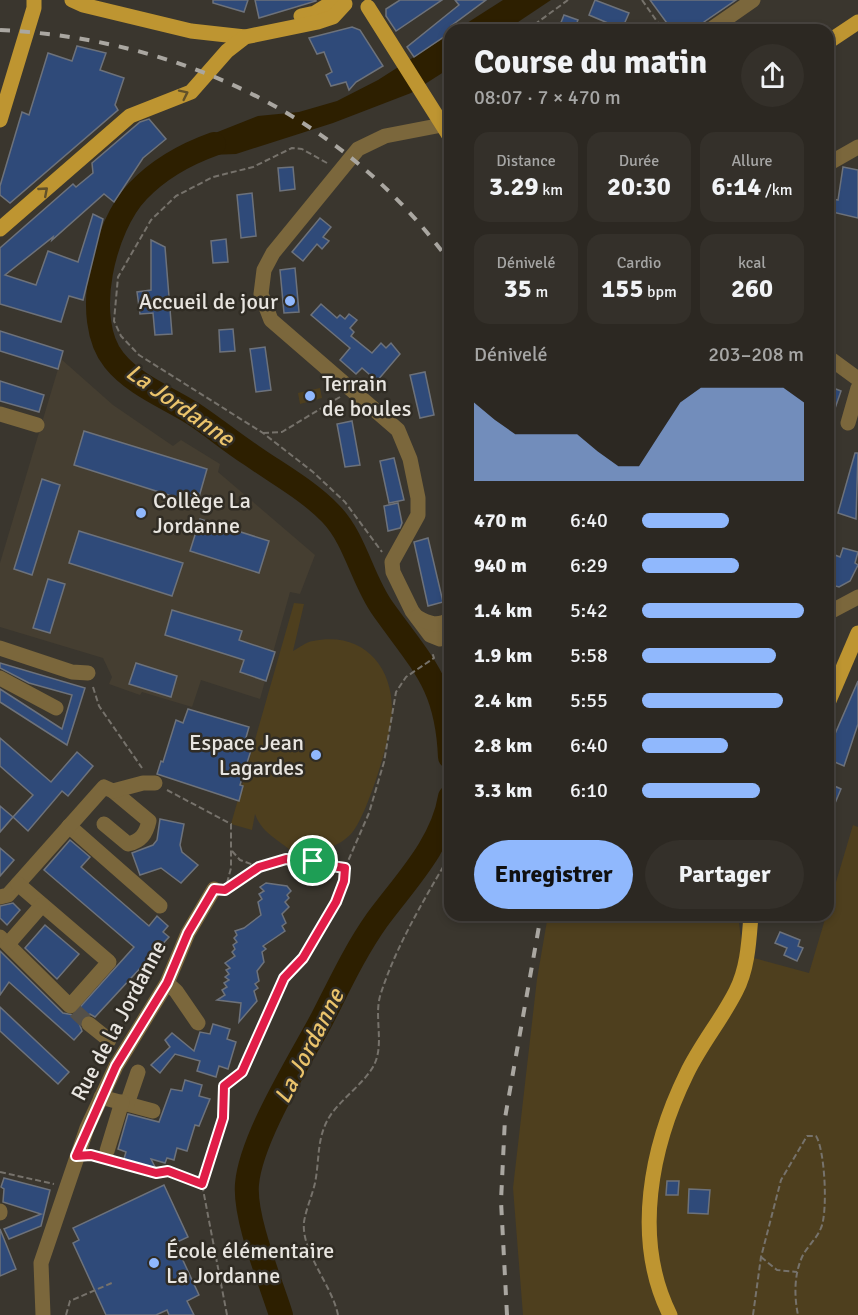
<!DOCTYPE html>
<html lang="fr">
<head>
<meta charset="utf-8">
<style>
	:root { --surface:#2c2822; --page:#34302a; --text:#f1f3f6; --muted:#a6a6a5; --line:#484440; --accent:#90b8fd }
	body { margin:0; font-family:Signika,sans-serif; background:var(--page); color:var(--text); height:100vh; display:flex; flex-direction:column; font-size:22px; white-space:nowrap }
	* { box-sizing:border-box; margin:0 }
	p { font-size:20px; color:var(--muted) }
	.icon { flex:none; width:33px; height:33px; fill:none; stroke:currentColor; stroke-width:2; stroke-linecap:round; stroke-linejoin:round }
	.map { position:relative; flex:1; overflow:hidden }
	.sheet { position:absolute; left:444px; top:24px; width:390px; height:897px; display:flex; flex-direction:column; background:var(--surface); border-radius:18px; box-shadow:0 3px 9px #0003,0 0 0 2px var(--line) }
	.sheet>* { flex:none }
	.pin { position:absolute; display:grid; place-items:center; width:51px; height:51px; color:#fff; margin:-26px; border:3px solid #fff; border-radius:50%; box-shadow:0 2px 6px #0007 }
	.round { display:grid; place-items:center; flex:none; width:63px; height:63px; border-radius:32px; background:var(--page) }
	.summary { display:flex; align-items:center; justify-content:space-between; height:102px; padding:0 30px }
	h1 { font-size:33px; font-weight:800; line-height:45px }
	.stats { display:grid; grid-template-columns:repeat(3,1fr); gap:9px; height:102px; padding:6px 30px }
	.stats div { display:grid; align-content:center; border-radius:15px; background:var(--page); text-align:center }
	.stats b { font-size:26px; font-weight:800 }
	.stats small { font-size:16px; font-weight:400 }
	.stats p { font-size:16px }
	.chart { height:168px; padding:12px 30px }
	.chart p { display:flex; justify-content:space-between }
	.chart svg { width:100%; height:108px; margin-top:6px; fill:var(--accent); opacity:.7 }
	.cta { display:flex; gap:12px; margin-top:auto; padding:12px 30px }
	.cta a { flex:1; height:69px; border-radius:36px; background:var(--accent); color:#111; font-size:24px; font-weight:800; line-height:69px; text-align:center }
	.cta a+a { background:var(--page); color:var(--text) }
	ul { padding:0 30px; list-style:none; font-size:20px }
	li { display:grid; grid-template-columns:96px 72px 1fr; align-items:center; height:45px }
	li i { height:15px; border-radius:8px; background:var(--accent) }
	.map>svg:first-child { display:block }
	.built { fill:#453e31 }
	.green { fill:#4e3f1e }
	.water { fill:#2d1f00 }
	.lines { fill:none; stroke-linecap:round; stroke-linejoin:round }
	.river { stroke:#2d1f00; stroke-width:24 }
	.building { fill:#2f4a79; stroke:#6d727b; stroke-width:1.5 }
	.minor-tunnel { stroke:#545049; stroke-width:15; stroke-dasharray:15 8; stroke-linecap:butt }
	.path { stroke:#76726b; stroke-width:2; stroke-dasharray:6 3; stroke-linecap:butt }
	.minor { stroke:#7b673c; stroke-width:15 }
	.major { stroke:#be9531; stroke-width:15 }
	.rail { stroke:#aaa7a1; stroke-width:4; stroke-dasharray:10 10; stroke-linecap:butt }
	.oneway { stroke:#625129 }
	.route-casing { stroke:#fff; stroke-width:12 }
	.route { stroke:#e11d48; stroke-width:8 }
	.poi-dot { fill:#90b8fd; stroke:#302c24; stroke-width:2 }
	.labels { text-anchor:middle; stroke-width:5; stroke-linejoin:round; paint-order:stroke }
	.poi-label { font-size:22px; fill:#e8e5e0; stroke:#302c24; text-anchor:start }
	.street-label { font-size:22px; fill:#e8e5e0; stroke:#302c24 }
	.water-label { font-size:24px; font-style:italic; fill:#eac36b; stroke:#302c24 }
</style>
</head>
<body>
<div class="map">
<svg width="858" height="1315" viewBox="0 0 858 1315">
	<rect width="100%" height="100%" fill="#3a362e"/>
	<path class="built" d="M61,359l52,46 60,41 8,-6 39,24 -2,8 97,83 -15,39 -10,-2 -30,107 -59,-19 -9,27 -50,-15 -2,3 -31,-11 3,-7 -9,-19 -103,-31v-64z"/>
	<g class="green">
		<path d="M320,388l2,10 -22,6 -2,-11z"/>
		<path d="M294,603l10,1 -11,47c6,-3 13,-9 20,-10 47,-10 79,22 79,68 1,24 -24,102 -38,121 -9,13 -28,21 -43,22 -9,1 -14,2 -22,-3 -14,-11 -28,-18 -34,-35l-3,16 -21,-6z"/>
		<path d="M853,825l5,2v488h-335l-10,-127 24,-209 11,-64h190l5,40 66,18z"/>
	</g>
	<g class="water">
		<path d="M503,0h48l-45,30h-50z"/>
		<path d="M450,34v34l-39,25 -78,30 -97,31 -51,2 30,-23 43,-17 41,-4 38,-11 41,-21z"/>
	</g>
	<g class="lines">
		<g class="river">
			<path d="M214,144c-28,10 -55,25 -76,47 -34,35 -57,128 -24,169 19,24 52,37 78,53 20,13 39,29 59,42 27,19 57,35 80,59 25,26 31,66 52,95 40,56 64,76 67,148"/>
			<path d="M281,1315c-11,-35 -37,-97 -34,-131 4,-46 52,-122 75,-165 17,-33 33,-68 55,-99 28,-38 65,-75 73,-123"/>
		</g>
	</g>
	<g class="building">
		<path d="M213,0h35l-4,12 -31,-9z"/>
		<path d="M255,0h61v1l-57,17z"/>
		<path d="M400,0h42l-46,31 -10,-15v-7z"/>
		<path d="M455,0h31l-35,26 3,4 -40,27 -7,-10 52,-42z"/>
		<path d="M595,0l34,13 -7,16 -33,-14z"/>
		<path d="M650,0h86l-32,22 -4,8h-28z"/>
		<path d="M564,15l14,5 -4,10h-16z"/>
		<path d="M352,27l8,3 23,36 -27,16 -7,8 -3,-8 -15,4 -5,-11 6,-3 -8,-20 -7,2 -8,-16z"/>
		<path d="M77,46l29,7 -6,17 24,8 -9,27 3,5 -108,93 -10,-8v-9l22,-74 7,3 19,-62 24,8z"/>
		<path d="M149,119l17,20 -23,19 -29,44 -10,-8 -52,46 1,-3 -48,38 31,10 12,-34 30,11 15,-48 10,5 -20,81 -14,-4 -8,26 -61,-18v-56l73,-64 3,3 17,-14 -1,-10 48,-41z"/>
		<path d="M293,167l2,22 -15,2 -2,-23z"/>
		<path d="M843,167l15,3v48l-30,-7v-13l10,2z"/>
		<path d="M252,193l4,43 -15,2 -4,-43z"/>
		<path d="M320,218l11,9 -8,10 6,4 -7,8 -5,-5 -14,17 -11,-9z"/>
		<path d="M226,239l2,23 -15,1 -2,-22z"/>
		<path d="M151,240l14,7 7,87 -17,1 -2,-22 -13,1 -3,-22 14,-2z"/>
		<path d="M295,268l4,44 -15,1 -4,-43z"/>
		<path d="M321,304l16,14 3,-3 5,4 4,-5 8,6 -7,8 4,4 -3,4 21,17 9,-10 5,5 5,-5 9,11 -23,27 -15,-13 -6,6 -16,-14 10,-12 -39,-33z"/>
		<path d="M233,329l2,22 -15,1 -1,-22z"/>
		<path d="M0,331l63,20 -5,18 -58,-18z"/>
		<path d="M265,347l6,43 -15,2 -6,-43z"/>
		<path d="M425,372l9,43 -14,3 -10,-43z"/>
		<path d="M0,381l44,14 -5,17 -39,-11z"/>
		<path d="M828,386l13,5 -11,32h-2z"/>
		<path d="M352,421l8,44 -15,2 -8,-43z"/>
		<path d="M84,431l123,38 -10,35 -123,-39z"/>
		<path d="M855,453h3l-2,66 -18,-6z"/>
		<path d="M394,458l10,42 -15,3 -9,-42z"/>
		<path d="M42,479l18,6 -28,90 -18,-6z"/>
		<path d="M398,503l4,20 -2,5 -12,3 -4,-25z"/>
		<path d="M200,519l69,22 -10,32 -69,-22z"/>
		<path d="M79,531l104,32 -11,33 -103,-33z"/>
		<path d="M428,538l15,64 -15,4 -14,-64z"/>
		<path d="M843,548l15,4 -3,11 3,2 -8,16 -11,6 -11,-3v-8l7,-21 5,2z"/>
		<path d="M48,579l17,5 -15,49 -17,-5z"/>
		<path d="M172,610l70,21 -3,9 36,12 -9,29 -26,-9 4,-12 -79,-25z"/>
		<path d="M0,663l85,25 -18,57 -67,-43v-13l62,40 10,-34 -43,-12 -29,-15z"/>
		<path d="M136,663l41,13 -6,21 -42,-13z"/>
		<path d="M858,681v43l-14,42 -14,-6 3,-7 -5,-3z"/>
		<path d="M188,709l61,18 -4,14 8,3 -13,41 3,1 -4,15 -82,-27 4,-13 2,1 13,-42 7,3z"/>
		<path d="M0,738l51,44 26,-30 16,14 -25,30 -6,-5 -34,40 -15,-14 20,-22 -33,-29z"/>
		<path d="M828,783l13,6 -13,31z"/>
		<path d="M0,806l13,11 -13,15z"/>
		<path d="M160,819l24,5 -4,21 2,7 16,13 -17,18 -20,-15 -21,7 -8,-22 21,-8 4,-5z"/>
		<path d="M70,840l20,17 -9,10 68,59 8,-10 11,10 -5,6 6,5 -74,80 -5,-3 -8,3 -3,6 3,8 -8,9 -65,-58 -9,13v-44l63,62 10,2 61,-68 -90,-77z"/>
		<path d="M0,848l14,12 -14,16z"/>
		<path d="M266,883l21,3 4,5 -4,4 2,3 -4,4 4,5 -7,7 4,9 -4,3 3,5 -22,15 3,3 -4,3 2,10 -7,9 2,10 -4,3 3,4 -4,3 3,10 -18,21 2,-19 -24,-3 8,-5 -3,-5 5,-3 -3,-4 5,-3 -4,-3 4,-3 -3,-4 4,-2 -5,-5 10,-7 -3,-4 3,-3 -2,-4 4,-3 -3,-4 3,-3 -2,-4 9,-3 17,-13 -3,-13 4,-3 -3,-5 5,-3 -4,-4z"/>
		<path d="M13,903l7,7 -13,15 -7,-7v-12z"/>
		<path d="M45,925l34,29 -22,25 -32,-31z"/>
		<path d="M780,932l20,8 -2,6 5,2 -6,13 -13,-6 3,-7 -12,-5z"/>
		<path d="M0,1007l69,65 -11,12 -58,-53z"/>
		<path d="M213,1024l17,5 -3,10 9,3 -8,27 -9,-3 -3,11 -19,-6 3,-10 -25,-7 -15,19 -9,-8 19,-18 -5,-7 7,-7 22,18 6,-19 10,2z"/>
		<path d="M185,1080l17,5 -3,11 11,3 -11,27 -4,-1 -8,26 -10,-3 -3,12 -7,-2 -2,5 -14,-4 6,12 -34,-9 3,-10 -8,-3 10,-35 31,8 12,-33 11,2z"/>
		<path d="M4,1178l46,12 -9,36 -32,13 -5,-10 37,-15 -38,-12 1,-13 -3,-2z"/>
		<path d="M667,1181h12l-1,14h-12z"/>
		<path d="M164,1185l24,52 -13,6 24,52 -12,6 7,14h-25l-2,-5 -11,5h-50l-33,-72 6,-3 -6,-12z"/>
		<path d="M689,1189l21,1 -2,24 -20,-1z"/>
		<path d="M0,1229l16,40 -16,7z"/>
	</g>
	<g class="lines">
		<path class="minor-tunnel" d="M75,1011l14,13"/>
		<g class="path">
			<path d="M642,0l21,30"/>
			<path d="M527,30l41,-30"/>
			<path d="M327,163l-25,-14 -10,-1 -39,19 -40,10 -37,19 -25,24 -33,57 -4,44 7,15 18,19 124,78 50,39 32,30 37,50"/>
			<path d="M263,433l19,-1 58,-35"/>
			<path d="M445,653l5,9"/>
			<path d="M93,687l6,19 43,62"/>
			<path d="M167,790l64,34v44l-4,15"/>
			<path d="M232,851l8,9 19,7"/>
			<path d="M345,868l24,-55 15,-51 12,-70 10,-15 28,-19 -2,-6"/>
			<path d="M116,1162l40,11 12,-2 34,13"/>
			<path d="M0,1172l54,12"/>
			<path d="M761,1257l16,13 20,2"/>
			<path d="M66,1315l4,-14 44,-19"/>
			<path d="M227,1315l-25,-131 21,-66v-28l4,-8 15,-10 42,-94 19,-20 33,-56 8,-21 1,-13 -59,-9 -27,8 -31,21"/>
			<path d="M338,1315c-6,-30 -37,-63 -34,-93 2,-13 8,-26 11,-39 5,-25 1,-48 17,-70 11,-15 34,-32 42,-48 11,-22 -1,-49 7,-72 16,-49 43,-93 69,-138"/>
			<path d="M753,1315l8,-58 20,-77 26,-44h9c9,14 12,76 5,92 -4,10 -13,18 -18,27 -9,18 -9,41 -5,60"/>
		</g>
		<g class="minor">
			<path d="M710,30l43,-30"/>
			<path d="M442,125l-57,11 -27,13 -85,104 -9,17 -3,24 10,26 127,110 12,29 8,39v17l-26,47 1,10 19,39 18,24 10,4 10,-9"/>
			<path d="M828,164l30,-17"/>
			<path d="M828,357l30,22"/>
			<path d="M0,414l37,11"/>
			<path d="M848,423l10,-35"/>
			<path d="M828,613l30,-16"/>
			<path d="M417,617c12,7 21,10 33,2"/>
			<path d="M0,648l72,24 16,1"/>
			<path d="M0,678l56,30"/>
			<path d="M104,824l24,20c13,-3 18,-10 21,-23l-36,-30"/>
			<path d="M69,826l91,80"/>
			<path d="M0,897l8,-2 96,-108 9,4 30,-8h12"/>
			<path d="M0,937l70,69 39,-44 -91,-78"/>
			<path d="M8,944l34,-39"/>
			<path d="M167,983l9,8 22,32"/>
			<path d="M89,1024l20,16"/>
			<path d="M101,1097l52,14"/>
			<path d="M127,1104l11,-32"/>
			<path d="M107,1151l15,-49"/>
			<path d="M0,1211v2"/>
			<path d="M43,1315l-2,-52 46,-135 29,-62 51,-83 21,-50 26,-44"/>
		</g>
		<g class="major">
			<path d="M72,0l11,5 108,26 54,6"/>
			<path d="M368,7l82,130"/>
			<path d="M301,16l14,-3 21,-13"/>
			<path d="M828,42l30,-20"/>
			<path d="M0,120l34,-112v-8"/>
			<path d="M0,229l130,-113 61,-24 36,-41 18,-14 73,-15 15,-5 12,-13"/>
			<path d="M828,703l30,-70"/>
			<path d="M670,1315c-38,-76 -19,-169 17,-242 14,-29 35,-54 49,-82 12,-23 13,-51 15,-76"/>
		</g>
		<g class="rail">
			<path d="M0,30c180,9 343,85 450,232"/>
			<path d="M507,1315l-6,-114 4,-83 36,-203"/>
		</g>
	</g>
	<defs><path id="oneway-chevron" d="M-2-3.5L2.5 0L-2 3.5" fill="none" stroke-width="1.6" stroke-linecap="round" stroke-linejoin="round" transform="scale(1.5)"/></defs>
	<g class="oneway">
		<use href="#oneway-chevron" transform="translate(184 94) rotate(-26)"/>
		<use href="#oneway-chevron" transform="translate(44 191) rotate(-41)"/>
	</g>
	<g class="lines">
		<defs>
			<path id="route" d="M286,859l59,9 -1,13 -8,21 -33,56 -19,20 -42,94 -18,14 -1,32 -21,66 -34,-13 -12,2 -65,-18 -15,1 40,-90 51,-83 21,-50 26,-44 11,1 34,-23z"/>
		</defs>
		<use href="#route" class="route-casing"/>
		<use href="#route" class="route"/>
	</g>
	<g class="poi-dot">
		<circle cx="290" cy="301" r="6"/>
		<circle cx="310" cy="396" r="6"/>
		<circle cx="141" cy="513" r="6"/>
		<circle cx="316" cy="755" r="6"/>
		<circle cx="154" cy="1263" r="6"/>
	</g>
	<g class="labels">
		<g class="poi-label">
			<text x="278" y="309" text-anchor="end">Accueil de jour</text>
			<text x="322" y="391">Terrain<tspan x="322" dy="25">de boules</tspan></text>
			<text x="153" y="508">Collège La<tspan x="153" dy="25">Jordanne</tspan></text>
			<text x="304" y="750" text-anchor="end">Espace Jean<tspan x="304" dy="25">Lagardes</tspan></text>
			<text x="166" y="1258">École élémentaire<tspan x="166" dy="25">La Jordanne</tspan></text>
		</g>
		<g class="street-label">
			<text transform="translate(118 1020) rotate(-62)" y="8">Rue de la Jordanne</text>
		</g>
		<g class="water-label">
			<text transform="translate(180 405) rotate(35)" y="8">La Jordanne</text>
			<text transform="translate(309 1046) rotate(-63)" y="8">La Jordanne</text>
		</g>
	</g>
</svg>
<div class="pin" style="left:313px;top:861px;background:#1e9e55"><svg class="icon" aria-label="arrive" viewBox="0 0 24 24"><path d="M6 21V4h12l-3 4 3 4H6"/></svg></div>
<section class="sheet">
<div class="summary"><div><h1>Course du matin</h1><p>08:07 · 7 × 470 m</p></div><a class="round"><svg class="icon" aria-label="share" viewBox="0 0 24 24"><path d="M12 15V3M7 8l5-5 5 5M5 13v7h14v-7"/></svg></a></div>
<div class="stats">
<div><p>Distance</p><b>3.29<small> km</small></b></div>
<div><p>Durée</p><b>20:30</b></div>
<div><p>Allure</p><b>6:14<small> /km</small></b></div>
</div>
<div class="stats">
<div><p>Dénivelé</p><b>35<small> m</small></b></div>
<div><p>Cardio</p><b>155<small> bpm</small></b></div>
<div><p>kcal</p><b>260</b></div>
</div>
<div class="chart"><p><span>Dénivelé</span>203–208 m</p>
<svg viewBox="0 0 160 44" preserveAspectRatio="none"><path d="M0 44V12L10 19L20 25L30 25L40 25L50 25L60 32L70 38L80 38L90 25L100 12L110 6L120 6L130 6L140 6L150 6L160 12V44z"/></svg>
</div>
<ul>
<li><b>470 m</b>6:40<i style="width:54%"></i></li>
<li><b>940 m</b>6:29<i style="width:60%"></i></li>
<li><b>1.4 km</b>5:42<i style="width:100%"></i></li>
<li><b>1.9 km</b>5:58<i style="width:83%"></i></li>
<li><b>2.4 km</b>5:55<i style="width:87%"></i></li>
<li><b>2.8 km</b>6:40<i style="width:53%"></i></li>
<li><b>3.3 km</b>6:10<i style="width:73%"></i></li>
</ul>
<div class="cta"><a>Enregistrer</a><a>Partager</a></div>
</section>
</div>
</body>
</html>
